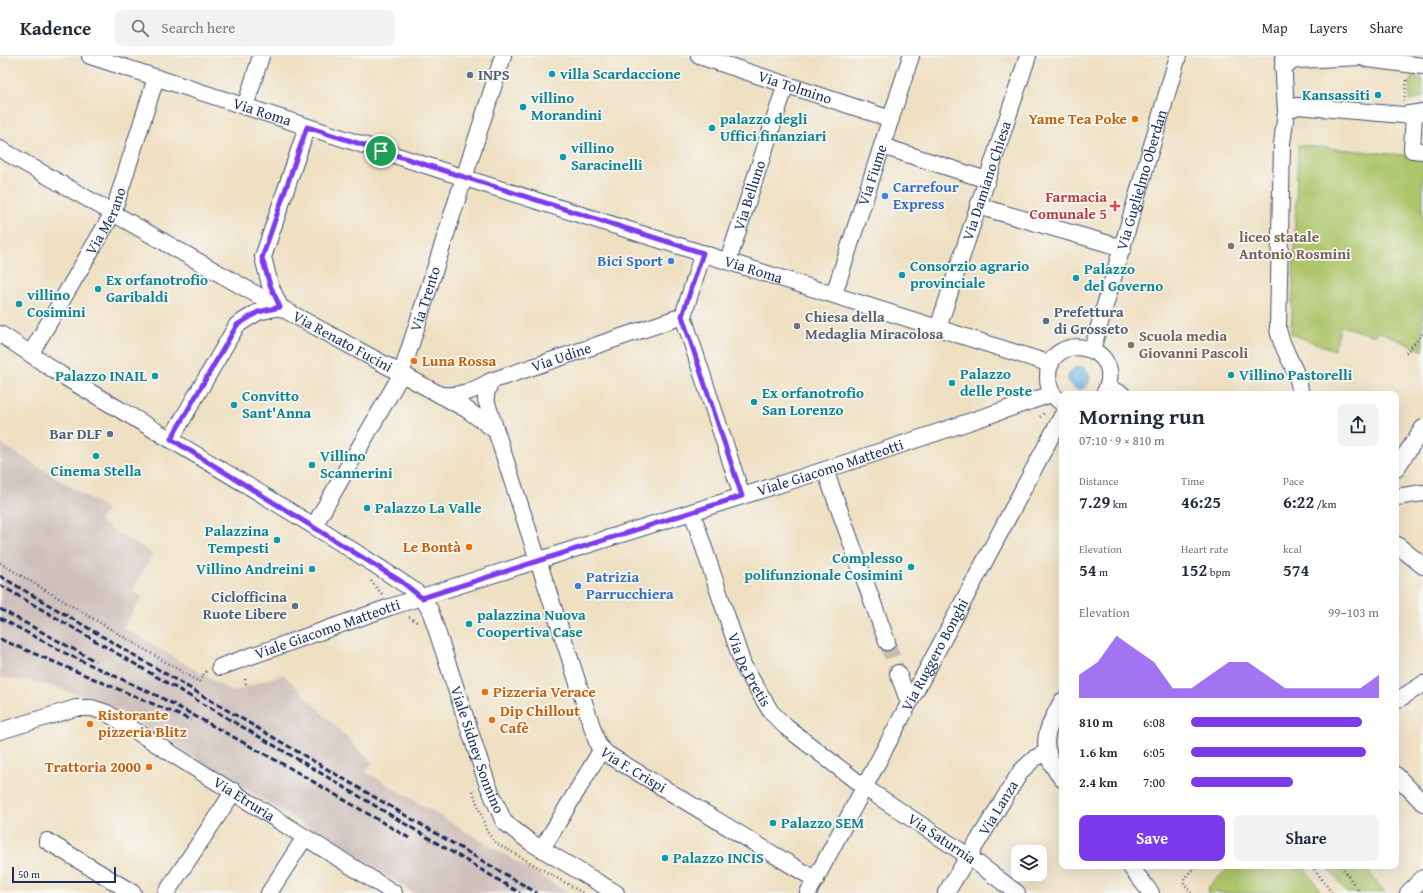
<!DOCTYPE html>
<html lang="en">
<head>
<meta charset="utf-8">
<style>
	:root { --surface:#fff; --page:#f2f2f3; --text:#1f2937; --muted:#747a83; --line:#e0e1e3; --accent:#7c3aed }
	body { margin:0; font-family:"Gentium Book Plus",serif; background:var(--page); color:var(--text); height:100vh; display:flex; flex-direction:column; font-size:15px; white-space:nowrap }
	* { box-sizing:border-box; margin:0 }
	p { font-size:13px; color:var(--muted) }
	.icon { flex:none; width:22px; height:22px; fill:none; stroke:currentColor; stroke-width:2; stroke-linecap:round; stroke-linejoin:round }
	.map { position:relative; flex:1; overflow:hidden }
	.sheet { position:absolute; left:1059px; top:335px; width:340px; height:478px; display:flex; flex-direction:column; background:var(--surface); border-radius:8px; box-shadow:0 4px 16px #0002 }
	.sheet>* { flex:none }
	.controls { position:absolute; left:1011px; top:789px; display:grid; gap:8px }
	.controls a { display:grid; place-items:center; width:36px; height:36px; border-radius:8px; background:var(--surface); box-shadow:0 4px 16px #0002; font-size:20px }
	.scale { position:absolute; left:12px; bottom:10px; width:104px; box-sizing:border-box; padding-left:4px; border:2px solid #1b2f5e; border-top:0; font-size:11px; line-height:14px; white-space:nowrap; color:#1b2f5e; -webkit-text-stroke:3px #f6f6f2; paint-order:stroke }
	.pin { position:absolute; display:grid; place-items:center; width:34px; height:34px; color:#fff; margin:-17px; border:2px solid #fff; border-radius:50%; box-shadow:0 1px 4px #0007 }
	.round { display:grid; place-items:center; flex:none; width:42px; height:42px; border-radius:8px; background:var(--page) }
	.summary { display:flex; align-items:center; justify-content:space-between; height:68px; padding:0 20px }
	h1 { font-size:22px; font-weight:800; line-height:30px }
	.metrics { display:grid; grid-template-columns:repeat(3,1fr); gap:6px; height:68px; padding:4px 20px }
	.metrics div { display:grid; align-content:center }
	.metrics b { font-size:17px; font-weight:800 }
	.metrics small { font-size:11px; font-weight:400 }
	.metrics p { font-size:11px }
	.chart { height:112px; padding:8px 20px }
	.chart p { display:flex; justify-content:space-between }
	.chart svg { width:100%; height:72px; margin-top:4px; fill:var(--accent); opacity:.7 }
	.cta { display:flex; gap:8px; margin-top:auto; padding:8px 20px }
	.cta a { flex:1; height:46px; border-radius:8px; background:var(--accent); color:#fff; font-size:16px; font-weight:800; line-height:46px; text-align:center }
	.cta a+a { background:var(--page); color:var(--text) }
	ul { padding:0 20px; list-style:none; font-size:13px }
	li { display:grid; grid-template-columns:64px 48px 1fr; align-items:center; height:30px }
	li i { height:10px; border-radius:5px; background:var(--accent) }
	header { display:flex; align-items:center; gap:24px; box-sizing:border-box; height:56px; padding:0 20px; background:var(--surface); border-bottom:1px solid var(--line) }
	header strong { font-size:19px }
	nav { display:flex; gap:22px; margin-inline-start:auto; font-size:14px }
	.search { width:280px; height:36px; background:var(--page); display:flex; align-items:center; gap:10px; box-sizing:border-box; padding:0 14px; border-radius:8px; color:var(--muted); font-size:15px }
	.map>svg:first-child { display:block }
	.industrial { fill:#cfc0bb }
	.green { fill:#aec56a; stroke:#647a64 }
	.water { fill:#66aedd; stroke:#406e9e }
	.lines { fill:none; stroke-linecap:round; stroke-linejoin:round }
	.minor-tunnel { stroke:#c5bdae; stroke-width:16; stroke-dasharray:16 8; stroke-linecap:butt }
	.minor-casing { stroke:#3b4a6d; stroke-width:18 }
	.path { stroke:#3b4a6d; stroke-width:2.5; stroke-dasharray:1 3; stroke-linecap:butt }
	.minor { stroke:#fff; stroke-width:16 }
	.rail { stroke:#1b2f5e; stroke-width:3; stroke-dasharray:6 3; stroke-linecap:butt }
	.route-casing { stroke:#fff; stroke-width:8 }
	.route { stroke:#7c3aed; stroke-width:5 }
	.culture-dot { fill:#0f9aa8; stroke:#f6f6f2; stroke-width:1.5 }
	.service-dot { fill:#5c6f8a; stroke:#f6f6f2; stroke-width:1.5 }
	.food-dot { fill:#e8710a; stroke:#f6f6f2; stroke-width:1.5 }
	.shop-dot { fill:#3f7fe0; stroke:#f6f6f2; stroke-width:1.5 }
	.health-dot { fill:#e0444e; stroke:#f6f6f2; stroke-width:1.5 }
	.education-dot { fill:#8d6e63; stroke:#f6f6f2; stroke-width:1.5 }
	.worship-dot { fill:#6b7280; stroke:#f6f6f2; stroke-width:1.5 }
	.labels { text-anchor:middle; stroke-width:3.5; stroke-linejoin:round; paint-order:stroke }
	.culture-label { font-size:15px; font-weight:bold; fill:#0d838f; stroke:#f6f6f2; text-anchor:start }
	.service-label { font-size:15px; font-weight:bold; fill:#4e5e75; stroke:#f6f6f2; text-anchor:start }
	.street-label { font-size:15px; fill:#1b2f5e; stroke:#f6f6f2 }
	.food-label { font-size:15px; font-weight:bold; fill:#c56008; stroke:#f6f6f2; text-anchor:start }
	.shop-label { font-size:15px; font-weight:bold; fill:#366cbe; stroke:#f6f6f2; text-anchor:start }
	.health-label { font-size:15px; font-weight:bold; fill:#be3a42; stroke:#f6f6f2; text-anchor:end }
	.education-label { font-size:15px; font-weight:bold; fill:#785e54; stroke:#f6f6f2; text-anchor:start }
	.worship-label { font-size:15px; font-weight:bold; fill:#5b616d; stroke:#f6f6f2; text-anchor:start }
</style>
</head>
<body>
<header>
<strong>Kadence</strong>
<div class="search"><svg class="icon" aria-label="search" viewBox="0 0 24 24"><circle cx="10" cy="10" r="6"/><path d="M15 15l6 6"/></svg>Search here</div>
<nav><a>Map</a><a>Layers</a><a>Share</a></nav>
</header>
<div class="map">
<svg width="1423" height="837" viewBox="0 0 1423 837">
	<rect width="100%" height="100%" fill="#f6f6f2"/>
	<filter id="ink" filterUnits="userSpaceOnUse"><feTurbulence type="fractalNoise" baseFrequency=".025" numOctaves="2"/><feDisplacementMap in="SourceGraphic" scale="8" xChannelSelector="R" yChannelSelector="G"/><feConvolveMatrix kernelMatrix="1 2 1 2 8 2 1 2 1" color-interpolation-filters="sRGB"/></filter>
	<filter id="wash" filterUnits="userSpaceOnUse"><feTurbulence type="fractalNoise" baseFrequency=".012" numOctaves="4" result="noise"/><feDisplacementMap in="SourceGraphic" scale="16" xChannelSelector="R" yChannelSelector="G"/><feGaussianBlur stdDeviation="0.9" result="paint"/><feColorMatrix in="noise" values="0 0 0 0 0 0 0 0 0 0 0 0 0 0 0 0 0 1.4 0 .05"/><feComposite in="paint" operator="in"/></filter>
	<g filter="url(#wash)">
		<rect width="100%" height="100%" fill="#efe0c2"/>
		<path class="industrial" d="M0,387l107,66 -8,12 54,33 -21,36 10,7 -19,30 109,65 51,-18 89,89 -7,8 204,122h-155l-292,-181 -28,-13 -50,-15 -44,-7z"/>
		<g class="green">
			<path d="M1411,21l12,1v19l-14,4z"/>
			<path d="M1298,89l125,12v194l-45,-20 -4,5 -33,-10 -7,24 -43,-16z"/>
			<path d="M1231,810h72l19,27h-115l2,-7z"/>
			<path d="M1327,810h37l21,27h-38z"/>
		</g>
		<circle class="water" cx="1079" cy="322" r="11"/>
	</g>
	<g filter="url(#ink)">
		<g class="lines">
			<path class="minor-tunnel" d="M887,586l11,31"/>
			<defs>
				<g id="minor">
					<path id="s1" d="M90,0l375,122 586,186"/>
					<path id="s2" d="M699,0l192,63"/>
					<path d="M1360,0l7,3 56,7"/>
					<path d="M1283,2l3,54"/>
					<path d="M1283,12l4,-4 9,-4 65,-3"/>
					<path d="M245,51l16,-51"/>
					<path d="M1414,59l-2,35 11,1"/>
					<path d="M882,90l105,34"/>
					<path id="s3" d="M0,93l252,143 214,117 29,21"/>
					<path d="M978,150l145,42"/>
					<path d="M703,197l-20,63 59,180"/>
					<path id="s4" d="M728,205l58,-177"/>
					<path id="s5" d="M834,238l77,-238"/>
					<path id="s6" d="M938,272l90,-272"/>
					<path id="s7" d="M0,278c22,13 42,29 63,42 118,70 238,139 352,215l7,7 8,12 57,173 17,39 26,20 86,51"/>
					<path id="s8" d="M1092,294l86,-294"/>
					<path id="s9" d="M31,297l82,-140 43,-135"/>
					<path id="s10" d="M491,325l-5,13v6l112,345 9,9 209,126"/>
					<path d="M1108,332l14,6"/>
					<path d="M1300,338c1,-22 -21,-47 -22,-67l4,-183 4,-32 11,-6 106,9 20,-3"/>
					<path id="s11" d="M441,339c19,2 34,-5 50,-14l192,-65"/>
					<path d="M1062,347c-9,-6 -14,-15 -14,-26 -1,-49 83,-33 56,17"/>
					<path d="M171,383l66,-114 21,-13 22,-5 -10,-22 -7,-28 44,-130"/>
					<path d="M1396,413l27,-41"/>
					<path d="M825,414l62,172"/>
					<path d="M1396,441l27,-4"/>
					<path id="s12" d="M692,456l51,153 28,47 15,15 78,60 104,69 49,37"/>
					<path id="s13" d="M314,470l87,-151 102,-319"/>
					<path d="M1396,488l27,22"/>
					<path id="s14" d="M220,611l170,-60 435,-137 227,-76"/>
					<path d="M898,617l11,30"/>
					<path d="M1062,645c-17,31 -25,47 0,78"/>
					<path d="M1396,645l27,-17"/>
					<path id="s15" d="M0,675l76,-23h16l15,5 287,180"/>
					<path d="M1396,719l27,28"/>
					<path d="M47,785l86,52"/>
					<path d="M542,793l60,-100"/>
					<path d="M1130,810l21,27"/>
					<path d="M166,837l68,-102"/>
					<path d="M269,837l36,-56"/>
					<path id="s16" d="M808,837l254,-477"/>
					<path id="s17" d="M946,837l75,-122 14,-13 13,-6"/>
					<path d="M1408,837l15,-15"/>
				</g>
			</defs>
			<use href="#minor" class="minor-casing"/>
			<g class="path">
				<path d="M1404,45l3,-23"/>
				<path d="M1406,297l17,-20"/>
				<path d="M1040,361l5,-5"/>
				<path d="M0,507l199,119 6,-10 3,-1"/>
				<path d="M371,525l12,14"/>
				<path d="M409,561l9,6"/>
				<path d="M245,623l1,5"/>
				<path d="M473,735l14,41 9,11 87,50"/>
				<path d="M1312,810l20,27"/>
				<path d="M1341,810l19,27"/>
				<path d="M1191,837l-7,-10v-5l12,-12"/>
			</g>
			<use href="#minor" class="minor"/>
			<g class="rail">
				<path d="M0,520l537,317"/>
				<path d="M0,529l304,178 216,130"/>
				<path d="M0,553l95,52"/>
				<path d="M0,562l65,35 95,44 130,71 119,70"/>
				<path d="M0,583l191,81"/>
			</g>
		</g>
	</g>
	<g class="lines" filter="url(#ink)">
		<defs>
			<path id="route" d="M307,71l396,126 -21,63 60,180 -320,102 -20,-16 -231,-143 66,-114 21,-13 22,-5 -10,-22 -8,-27z"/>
		</defs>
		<use href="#route" class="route-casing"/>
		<use href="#route" class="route"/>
	</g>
	<g class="culture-dot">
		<circle cx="552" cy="18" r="4"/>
		<circle cx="1378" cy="39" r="4"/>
		<circle cx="523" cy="51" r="4"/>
		<circle cx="712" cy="72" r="4"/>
		<circle cx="563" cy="101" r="4"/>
		<circle cx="902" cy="219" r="4"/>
		<circle cx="1076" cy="222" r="4"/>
		<circle cx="98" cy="233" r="4"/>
		<circle cx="19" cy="248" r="4"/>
		<circle cx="1231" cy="319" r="4"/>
		<circle cx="155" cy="320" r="4"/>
		<circle cx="952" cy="327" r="4"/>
		<circle cx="754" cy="346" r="4"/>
		<circle cx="234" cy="349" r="4"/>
		<circle cx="96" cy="400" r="4"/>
		<circle cx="312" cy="409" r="4"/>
		<circle cx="367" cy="452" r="4"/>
		<circle cx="277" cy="484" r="4"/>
		<circle cx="911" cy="511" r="4"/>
		<circle cx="312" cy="513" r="4"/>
		<circle cx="469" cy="568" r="4"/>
		<circle cx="773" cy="767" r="4"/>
		<circle cx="665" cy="802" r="4"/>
	</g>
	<g class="service-dot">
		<circle cx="470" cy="19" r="4"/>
		<circle cx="1046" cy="265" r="4"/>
		<circle cx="110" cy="378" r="4"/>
		<circle cx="295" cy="550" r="4"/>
	</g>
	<g class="food-dot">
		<circle cx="1135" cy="63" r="4"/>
		<circle cx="414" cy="305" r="4"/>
		<circle cx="469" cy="491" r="4"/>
		<circle cx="485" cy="636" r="4"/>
		<circle cx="492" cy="664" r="4"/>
		<circle cx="90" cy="668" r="4"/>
		<circle cx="149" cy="711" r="4"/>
	</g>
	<g class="shop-dot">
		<circle cx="885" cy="140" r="4"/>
		<circle cx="671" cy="205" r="4"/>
		<circle cx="578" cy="530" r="4"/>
	</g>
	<path class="health-dot" d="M1113 144h4v4h4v4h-4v4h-4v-4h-4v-4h4z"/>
	<g class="education-dot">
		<circle cx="1231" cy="190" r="4"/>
		<circle cx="1131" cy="289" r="4"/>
	</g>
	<circle class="worship-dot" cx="797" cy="270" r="4"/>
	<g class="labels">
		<g class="culture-label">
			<text x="560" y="23">villa Scardaccione</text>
			<text x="1370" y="44" text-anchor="end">Kansassiti</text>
			<text x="531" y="47">villino<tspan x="531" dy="17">Morandini</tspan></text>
			<text x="720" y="68">palazzo degli<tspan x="720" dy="17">Uffici finanziari</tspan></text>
			<text x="571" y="97">villino<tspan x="571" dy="17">Saracinelli</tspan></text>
			<text x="910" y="215">Consorzio agrario<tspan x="910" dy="17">provinciale</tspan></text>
			<text x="1084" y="218">Palazzo<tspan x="1084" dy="17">del Governo</tspan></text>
			<text x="106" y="229">Ex orfanotrofio<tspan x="106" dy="17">Garibaldi</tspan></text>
			<text x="27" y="244">villino<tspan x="27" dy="17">Cosimini</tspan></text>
			<text x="960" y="323">Palazzo<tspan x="960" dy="17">delle Poste</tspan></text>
			<text x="1239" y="324">Villino Pastorelli</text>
			<text x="147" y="325" text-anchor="end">Palazzo INAIL</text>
			<text x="762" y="342">Ex orfanotrofio<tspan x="762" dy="17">San Lorenzo</tspan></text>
			<text x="242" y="345">Convitto<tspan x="242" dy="17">Sant'Anna</tspan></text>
			<text x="320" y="405">Villino<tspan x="320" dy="17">Scannerini</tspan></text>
			<text x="96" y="420" text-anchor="middle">Cinema Stella</text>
			<text x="375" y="457">Palazzo La Valle</text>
			<text x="269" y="480" text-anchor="end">Palazzina<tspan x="269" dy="17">Tempesti</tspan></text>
			<text x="903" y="507" text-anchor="end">Complesso<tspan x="903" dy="17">polifunzionale Cosimini</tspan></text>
			<text x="304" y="518" text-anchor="end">Villino Andreini</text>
			<text x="477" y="564">palazzina Nuova<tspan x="477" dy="17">Coopertiva Case</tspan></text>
			<text x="781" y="772">Palazzo SEM</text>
			<text x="673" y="807">Palazzo INCIS</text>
		</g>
		<g class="service-label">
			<text x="478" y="24">INPS</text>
			<text x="1054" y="261">Prefettura<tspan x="1054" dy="17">di Grosseto</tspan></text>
			<text x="102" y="383" text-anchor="end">Bar DLF</text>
			<text x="287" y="546" text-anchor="end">Ciclofficina<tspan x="287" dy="17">Ruote Libere</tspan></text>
		</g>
		<g class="street-label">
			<text dy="5" stroke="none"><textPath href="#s2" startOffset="101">Via Tolmino</textPath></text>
			<text dy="5" stroke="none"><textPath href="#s1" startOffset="181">Via Roma</textPath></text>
			<text dy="5" stroke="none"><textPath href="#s5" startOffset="125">Via Fiume</textPath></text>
			<text dy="5" stroke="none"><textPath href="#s6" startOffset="155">Via Damiano Chiesa</textPath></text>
			<text dy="5" stroke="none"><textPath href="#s8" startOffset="177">Via Guglielmo Oberdan</textPath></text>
			<text dy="5" stroke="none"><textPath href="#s4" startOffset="69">Via Belluno</textPath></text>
			<text dy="5" stroke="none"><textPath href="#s9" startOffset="152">Via Merano</textPath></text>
			<text dy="5" stroke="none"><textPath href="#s1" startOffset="697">Via Roma</textPath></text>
			<text dy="5" stroke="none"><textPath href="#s13" startOffset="254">Via Trento</textPath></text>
			<text dy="5" stroke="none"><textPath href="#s3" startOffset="393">Via Renato Fucini</textPath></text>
			<text dy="5" stroke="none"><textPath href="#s11" startOffset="127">Via Udine</textPath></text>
			<text dy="5" stroke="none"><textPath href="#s14" startOffset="642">Viale Giacomo Matteotti</textPath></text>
			<text dy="5" stroke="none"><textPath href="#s14" startOffset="114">Viale Giacomo Matteotti</textPath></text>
			<text dy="5" stroke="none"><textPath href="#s16" startOffset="270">Via Ruggero Bonghi</textPath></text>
			<text dy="5" stroke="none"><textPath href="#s12" startOffset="168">Via De Pretis</textPath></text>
			<text dy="5" stroke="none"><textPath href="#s7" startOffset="660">Viale Sidney Sonnino</textPath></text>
			<text dy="5" stroke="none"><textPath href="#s10" startOffset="426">Via F. Crispi</textPath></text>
			<text dy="5" stroke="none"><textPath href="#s15" startOffset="273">Via Etruria</textPath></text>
			<text dy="5" stroke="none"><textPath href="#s17" startOffset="100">Via Lanza</textPath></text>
			<text dy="5" stroke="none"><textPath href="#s12" startOffset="429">Via Saturnia</textPath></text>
		</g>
		<g class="food-label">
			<text x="1127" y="68" text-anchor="end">Yame Tea Poke</text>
			<text x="422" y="310">Luna Rossa</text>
			<text x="461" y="496" text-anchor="end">Le Bontà</text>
			<text x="493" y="641">Pizzeria Verace</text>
			<text x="500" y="660">Dip Chillout<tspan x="500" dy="17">Cafè</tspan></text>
			<text x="98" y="664">Ristorante<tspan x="98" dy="17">pizzeria Blitz</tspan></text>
			<text x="141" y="716" text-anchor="end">Trattoria 2000</text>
		</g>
		<g class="shop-label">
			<text x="893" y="136">Carrefour<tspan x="893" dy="17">Express</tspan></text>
			<text x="663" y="210" text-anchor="end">Bici Sport</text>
			<text x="586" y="526">Patrizia<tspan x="586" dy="17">Parrucchiera</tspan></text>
		</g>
		<g class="health-label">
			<text x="1107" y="146">Farmacia<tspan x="1107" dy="17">Comunale 5</tspan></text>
		</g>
		<g class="education-label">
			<text x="1239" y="186">liceo statale<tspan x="1239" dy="17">Antonio Rosmini</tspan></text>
			<text x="1139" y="285">Scuola media<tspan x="1139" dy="17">Giovanni Pascoli</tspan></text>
		</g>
		<g class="worship-label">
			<text x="805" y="266">Chiesa della<tspan x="805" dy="17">Medaglia Miracolosa</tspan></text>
		</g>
	</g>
</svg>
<div class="controls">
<a><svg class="icon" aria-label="layers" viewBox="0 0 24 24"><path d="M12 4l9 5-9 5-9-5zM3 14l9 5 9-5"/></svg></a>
</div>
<div class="scale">50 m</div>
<div class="pin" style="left:381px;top:95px;background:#1e9e55"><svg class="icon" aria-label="arrive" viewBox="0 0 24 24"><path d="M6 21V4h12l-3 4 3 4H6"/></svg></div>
<section class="sheet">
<div class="summary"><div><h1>Morning run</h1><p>07:10 · 9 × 810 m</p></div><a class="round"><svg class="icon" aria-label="share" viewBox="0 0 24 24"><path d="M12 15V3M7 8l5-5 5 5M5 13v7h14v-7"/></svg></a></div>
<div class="metrics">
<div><p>Distance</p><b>7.29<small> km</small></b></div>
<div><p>Time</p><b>46:25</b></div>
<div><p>Pace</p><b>6:22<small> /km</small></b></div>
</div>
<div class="metrics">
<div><p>Elevation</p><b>54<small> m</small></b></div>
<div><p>Heart rate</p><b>152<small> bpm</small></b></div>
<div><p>kcal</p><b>574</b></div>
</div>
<div class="chart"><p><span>Elevation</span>99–103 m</p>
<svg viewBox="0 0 160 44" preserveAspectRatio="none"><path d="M0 44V30L10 22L20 6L30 14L40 22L50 38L60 38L70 30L80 22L90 22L100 30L110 38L120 38L130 38L140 38L150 38L160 30V44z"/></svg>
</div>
<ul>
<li><b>810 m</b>6:08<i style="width:91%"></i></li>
<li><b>1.6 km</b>6:05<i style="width:93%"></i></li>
<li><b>2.4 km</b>7:00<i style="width:54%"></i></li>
</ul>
<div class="cta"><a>Save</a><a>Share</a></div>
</section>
</div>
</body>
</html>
